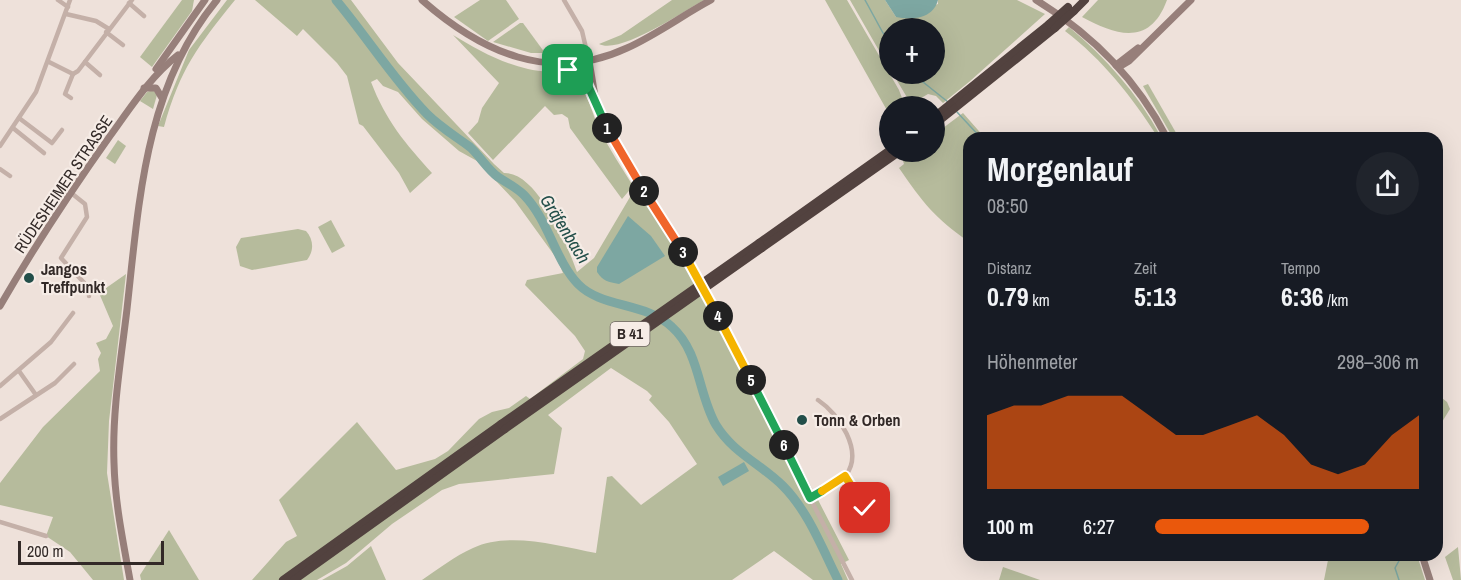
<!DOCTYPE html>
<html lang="de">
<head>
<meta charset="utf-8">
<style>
	:root { --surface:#171b24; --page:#20242c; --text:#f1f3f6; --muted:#9ea1a6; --accent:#ea580c }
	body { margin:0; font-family:"Archivo Narrow",sans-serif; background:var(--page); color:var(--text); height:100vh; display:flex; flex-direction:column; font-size:22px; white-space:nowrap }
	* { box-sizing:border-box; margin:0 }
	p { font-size:20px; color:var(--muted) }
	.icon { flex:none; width:33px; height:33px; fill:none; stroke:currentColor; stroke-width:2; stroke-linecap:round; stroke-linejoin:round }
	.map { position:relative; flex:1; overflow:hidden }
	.side { position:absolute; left:963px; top:132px; width:480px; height:429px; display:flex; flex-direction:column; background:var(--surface); border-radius:18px; box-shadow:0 6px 24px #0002 }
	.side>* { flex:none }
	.controls { position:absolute; left:879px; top:18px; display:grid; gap:12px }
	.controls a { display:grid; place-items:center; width:66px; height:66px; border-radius:50%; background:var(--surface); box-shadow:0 6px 24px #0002; font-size:30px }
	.scale { position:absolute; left:18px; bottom:15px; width:146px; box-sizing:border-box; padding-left:6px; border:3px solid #322927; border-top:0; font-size:16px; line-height:21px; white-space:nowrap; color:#322927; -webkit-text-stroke:4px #f6ece6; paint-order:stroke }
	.pin { position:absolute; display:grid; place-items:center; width:51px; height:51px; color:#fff; margin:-26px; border-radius:12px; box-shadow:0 3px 9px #0006 }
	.km { position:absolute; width:30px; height:30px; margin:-15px; border-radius:50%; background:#222; color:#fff; font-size:16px; line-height:30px; text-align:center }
	.round { display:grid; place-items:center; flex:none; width:63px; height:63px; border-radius:32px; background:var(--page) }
	.summary { display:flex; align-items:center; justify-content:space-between; height:102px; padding:0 24px }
	h1 { font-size:33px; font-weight:700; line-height:45px }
	.stats { display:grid; grid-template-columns:repeat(3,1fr); gap:9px; height:102px; padding:6px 24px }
	.stats div { display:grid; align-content:center }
	.stats b { font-size:26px; font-weight:700 }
	.stats small { font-size:16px; font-weight:400 }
	.stats p { font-size:16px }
	.chart { height:168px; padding:12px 24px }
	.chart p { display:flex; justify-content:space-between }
	.chart svg { width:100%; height:108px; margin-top:6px; fill:var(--accent); opacity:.7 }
	ul { padding:0 24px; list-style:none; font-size:20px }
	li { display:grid; grid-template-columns:96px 72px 1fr; align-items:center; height:45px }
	li i { height:15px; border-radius:8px; background:var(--accent) }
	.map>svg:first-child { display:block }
	.green { fill:#b6bb9c }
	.water { fill:#7da7a2 }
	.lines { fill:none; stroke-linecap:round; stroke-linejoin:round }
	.stream { stroke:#7da7a2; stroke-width:1.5 }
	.river { stroke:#7da7a2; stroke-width:9 }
	.street { stroke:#c4b0a8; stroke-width:4.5 }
	.secondary { stroke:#977f7a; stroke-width:7 }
	.highway { stroke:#52423f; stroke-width:8 }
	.highway-bridge { stroke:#52423f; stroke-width:8 }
	.split-1-casing { stroke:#fff; stroke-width:12 }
	.split-2-casing { stroke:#fff; stroke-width:12 }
	.split-3-casing { stroke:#fff; stroke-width:12 }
	.split-4-casing { stroke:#fff; stroke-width:12 }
	.split-5-casing { stroke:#fff; stroke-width:12 }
	.split-6-casing { stroke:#fff; stroke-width:12 }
	.split-7-casing { stroke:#fff; stroke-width:12 }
	.split-8-casing { stroke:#fff; stroke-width:12 }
	.split-1 { stroke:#22a559; stroke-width:8 }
	.split-2 { stroke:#f0652b; stroke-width:8 }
	.split-3 { stroke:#f0652b; stroke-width:8 }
	.split-4 { stroke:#f5b400; stroke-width:8 }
	.split-5 { stroke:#f5b400; stroke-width:8 }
	.split-6 { stroke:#22a559; stroke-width:8 }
	.split-7 { stroke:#22a559; stroke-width:8 }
	.split-8 { stroke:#f5b400; stroke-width:8 }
	.poi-dot { fill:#224e49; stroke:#f6ece6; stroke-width:2 }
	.labels { text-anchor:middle; stroke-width:4.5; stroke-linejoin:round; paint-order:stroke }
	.shield { fill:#f6ece6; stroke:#6d6460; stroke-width:1.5 }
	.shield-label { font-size:15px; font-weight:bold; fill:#322927 }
	.street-label { font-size:16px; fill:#322927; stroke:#f6ece6 }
	.poi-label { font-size:16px; font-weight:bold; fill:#322927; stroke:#f6ece6; text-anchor:start }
	.water-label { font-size:18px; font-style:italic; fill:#224e49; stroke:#f6ece6 }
</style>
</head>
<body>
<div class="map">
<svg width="1461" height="580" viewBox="0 0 1461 580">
	<rect width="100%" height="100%" fill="#eee1da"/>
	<g class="green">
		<path d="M182,0h12l-2,11 -40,56 -12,-10z"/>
		<path d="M227,0h8c-37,46 -55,69 -71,127l-6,-1 31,-76z"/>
		<path d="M255,0h96l47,63 96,101 10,9c34,-1 63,72 73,99l17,-14 36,-61 9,-7 29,44 36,64 9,-2 136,264 -8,4 7,16h-35l-39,-29 -42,29h-310c16,-11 33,-24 51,-32 36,-17 86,-2 123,5l11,-76 5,-1 29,29 56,-41 -28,-42 -20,-22 3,-4 -5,-5 -36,-23 -63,47 14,13 -8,46 -95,10 -17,6 -50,34 -46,39 -29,17h-65l34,-38 11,-6 -18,-36 78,-78 39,48 39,-11 13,-8 31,-32 13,-7 17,-4 17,-12 4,3 53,-40 2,-8 -10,-15 -50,-51 2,-5 36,-7 -6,-14 -42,-58 -38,-40 -18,-10 -37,-32 -24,-27 -15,-6 -6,-7 -6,3c15,39 34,61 61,91l-22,20 -11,-20 -36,-47 -4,-2 -12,-48 -10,-13 -34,-34 -6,7z"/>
		<path d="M480,0h26l13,19 -31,22 -34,-24z"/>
		<path d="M672,0h32c-20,11 -84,55 -105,44l22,-9z"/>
		<path d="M825,0h22l52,90 6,16h-15l-1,8z"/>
		<path d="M850,0h35l11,17 42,-13v-4h79l28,14 -76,68 -26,21 -7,-7 -8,-2 -17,10 -18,-30h41v-46h-44l-1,40z"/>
		<path d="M1098,0h69c-17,46 -50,36 -85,17z"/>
		<path d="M520,23h3l22,30h-14l-38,-11z"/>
		<path d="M1069,27c37,31 68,66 91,108l-3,1c-25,-39 -54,-76 -92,-105z"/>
		<path d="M453,35c23,14 48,28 75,34 12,3 30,2 41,7 18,8 23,39 31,55 10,19 22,37 33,55l-11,13 -52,-71 -2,-10 -6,-4 -8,1 -9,-9 -52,54 -25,-27 10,-11 4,-14 17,-25z"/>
		<path d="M1148,84l31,54h-6l-30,-52z"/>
		<path d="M153,90l4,5 -4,14 -13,-8 7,-9z"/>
		<path d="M963,113l22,25h-16v104c-34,-24 -46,-39 -70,-74l5,-4 -2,-6 9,-6h23l1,-18z"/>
		<path d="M118,140l8,6 -11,18 -9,-6z"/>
		<path d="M331,220l14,26 -13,7 -14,-26z"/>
		<path d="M298,229l8,2c8,9 8,20 1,29l-55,10 -12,-4 -4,-19 5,-9z"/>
		<path d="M126,274l-17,147 -2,52 17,107h-31l-23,-28 -24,-16 7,-19 -53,-12v-22l43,-56 57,-56 -2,-12 3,-6 -5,-10 10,-4 7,-13 -14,-33z"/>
		<path d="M1437,394l10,8 3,7 -8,13 -5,2z"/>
		<path d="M169,530l30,50h-58l-1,-5z"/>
		<path d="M371,546l15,34h-64l25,-14z"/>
		<path d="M1458,547l3,33h-8l-8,-23z"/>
		<path d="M1329,555h88l8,25h-101z"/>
		<path d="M1003,567l37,13h-41z"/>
	</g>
	<g class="water">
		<path d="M885,0h53c-5,19 -26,20 -42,17z"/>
		<path d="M628,216l23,20 14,20 -46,28c-11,-2 -16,-3 -22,-12v-5z"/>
		<path d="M744,462l5,9 -26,15 -5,-9z"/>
	</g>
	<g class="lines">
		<g class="stream">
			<path d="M865,0l18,33 7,5"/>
			<path d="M913,74l35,28"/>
			<path d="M957,112l24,26"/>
			<path d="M1398,555l2,4 -5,9 4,12"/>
		</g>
		<path class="river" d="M336,0c31,37 57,79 91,114 13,13 28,22 43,33 10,9 17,22 28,30 9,6 18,10 26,18 25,26 31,65 54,89 23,24 68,18 94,43 28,25 26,67 44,98 17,28 45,39 67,61 25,25 39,62 55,94"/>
		<g class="street">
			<path d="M58,0l10,7"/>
			<path d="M564,0l18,31 7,30"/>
			<path d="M129,3l15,13"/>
			<path d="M66,14l30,7 13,8"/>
			<path d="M106,32l17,13"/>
			<path d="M49,62l24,12 5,-3 54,-71"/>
			<path d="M85,62l15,13"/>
			<path d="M71,98l-6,-4 8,-20"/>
			<path d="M19,118l33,25 10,-13"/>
			<path d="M13,128l31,25"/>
			<path d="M0,146l36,-54 34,-92"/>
			<path d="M0,169l10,7"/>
			<path d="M70,192l15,12 2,13 -26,41 28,30v8"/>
			<path d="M19,371l17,24"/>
			<path d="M0,386l51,-44 22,-29"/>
			<path d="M818,400c21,14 46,51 28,75 -8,10 -25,16 -36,23l42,82"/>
			<path d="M0,419l55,-36 19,-19"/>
			<path d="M845,476l20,33"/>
			<path d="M0,522l46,14"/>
		</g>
		<g class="secondary">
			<path d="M422,0c59,52 128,84 205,48 29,-13 56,-33 84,-48"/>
			<path d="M1036,0c56,34 101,80 131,138"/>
			<path d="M589,61l6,35"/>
			<path d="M581,62l12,39 12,25 106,177 99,195"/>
			<path d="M557,65l18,7 11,9"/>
			<path d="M1116,65l22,-17"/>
			<path d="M1119,67l10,-6 62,-61"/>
			<path d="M156,69l49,-69"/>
			<path d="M144,88h12l6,10"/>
			<path d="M0,306c34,-59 71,-115 110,-170 21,-29 40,-59 68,-81"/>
			<path d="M1422,555l8,25"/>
			<path d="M130,580c-7,-39 -15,-77 -16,-117 -2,-52 7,-103 13,-154 12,-108 18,-222 90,-309"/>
		</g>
		<g class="highway">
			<path d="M1074,11l11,-11"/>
			<path d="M934,117l115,-93"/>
			<path d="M934,125l121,-97"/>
			<path d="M759,243l131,-93"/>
			<path d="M762,248l137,-96"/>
			<path d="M283,580l218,-156"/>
			<path d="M294,580l211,-151"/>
		</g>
		<g class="highway-bridge">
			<path d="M1049,24l19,-17"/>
			<path d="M1055,28l19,-17"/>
			<path d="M501,424l258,-181"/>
			<path d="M505,429l257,-181"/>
		</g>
	</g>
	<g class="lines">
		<defs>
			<path id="split-1" d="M568,70l18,11 21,47"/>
			<path id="split-2" d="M607,128l37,63"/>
			<path id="split-3" d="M644,191l39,61"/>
			<path id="split-4" d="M683,252l35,64"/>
			<path id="split-5" d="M718,316l33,64"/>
			<path id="split-6" d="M751,380l33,65"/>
			<path id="split-7" d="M784,445l26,53 12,-7"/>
			<path id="split-8" d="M822,491l23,-15 20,32"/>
		</defs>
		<use href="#split-1" class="split-1-casing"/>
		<use href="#split-2" class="split-2-casing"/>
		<use href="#split-3" class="split-3-casing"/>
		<use href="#split-4" class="split-4-casing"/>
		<use href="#split-5" class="split-5-casing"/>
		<use href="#split-6" class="split-6-casing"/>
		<use href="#split-7" class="split-7-casing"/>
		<use href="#split-8" class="split-8-casing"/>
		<use href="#split-1" class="split-1"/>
		<use href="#split-2" class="split-2"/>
		<use href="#split-3" class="split-3"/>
		<use href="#split-4" class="split-4"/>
		<use href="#split-5" class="split-5"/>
		<use href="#split-6" class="split-6"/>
		<use href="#split-7" class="split-7"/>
		<use href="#split-8" class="split-8"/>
	</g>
	<g class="poi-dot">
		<circle cx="29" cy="278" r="6"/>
		<circle cx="802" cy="420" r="6"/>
	</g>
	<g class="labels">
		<rect class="shield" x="610.5" y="322" width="39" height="24" rx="4.5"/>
		<g class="shield-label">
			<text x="630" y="339">B 41</text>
		</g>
		<g class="street-label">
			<text transform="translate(63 184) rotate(-56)" y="6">RÜDESHEIMER STRASSE</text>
		</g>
		<g class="poi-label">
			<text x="41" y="275">Jangos<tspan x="41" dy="18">Treffpunkt</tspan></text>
			<text x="814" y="426">Tonn &amp; Orben</text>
		</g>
		<g class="water-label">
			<text transform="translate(565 229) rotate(58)" y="6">Gräfenbach</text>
		</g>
	</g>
</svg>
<div class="controls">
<a>+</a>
<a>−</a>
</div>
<div class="scale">200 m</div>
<div class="pin" style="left:568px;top:70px;background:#1e9e55"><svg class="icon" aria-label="arrive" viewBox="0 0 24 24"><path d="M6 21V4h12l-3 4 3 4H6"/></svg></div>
<div class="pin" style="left:865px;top:508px;background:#d93025"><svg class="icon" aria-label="check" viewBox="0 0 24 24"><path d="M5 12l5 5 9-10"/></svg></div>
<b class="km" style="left:607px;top:128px">1</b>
<b class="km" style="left:644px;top:191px">2</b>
<b class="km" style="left:683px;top:252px">3</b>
<b class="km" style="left:718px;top:316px">4</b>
<b class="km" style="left:751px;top:380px">5</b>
<b class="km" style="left:784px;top:445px">6</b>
<section class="side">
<div class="summary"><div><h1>Morgenlauf</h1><p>08:50</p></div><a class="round"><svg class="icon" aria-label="share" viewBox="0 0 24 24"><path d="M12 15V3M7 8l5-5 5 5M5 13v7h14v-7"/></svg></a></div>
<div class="stats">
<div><p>Distanz</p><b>0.79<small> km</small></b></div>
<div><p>Zeit</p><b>5:13</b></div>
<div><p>Tempo</p><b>6:36<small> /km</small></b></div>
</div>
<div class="chart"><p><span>Höhenmeter</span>298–306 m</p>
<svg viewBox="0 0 160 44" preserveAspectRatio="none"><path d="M0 44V14L10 10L20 10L30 6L40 6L50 6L60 14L70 22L80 22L90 18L100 14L110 22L120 34L130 38L140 34L150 22L160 14V44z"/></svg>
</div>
<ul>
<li><b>100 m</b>6:27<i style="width:81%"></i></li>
</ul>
</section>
</div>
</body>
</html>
